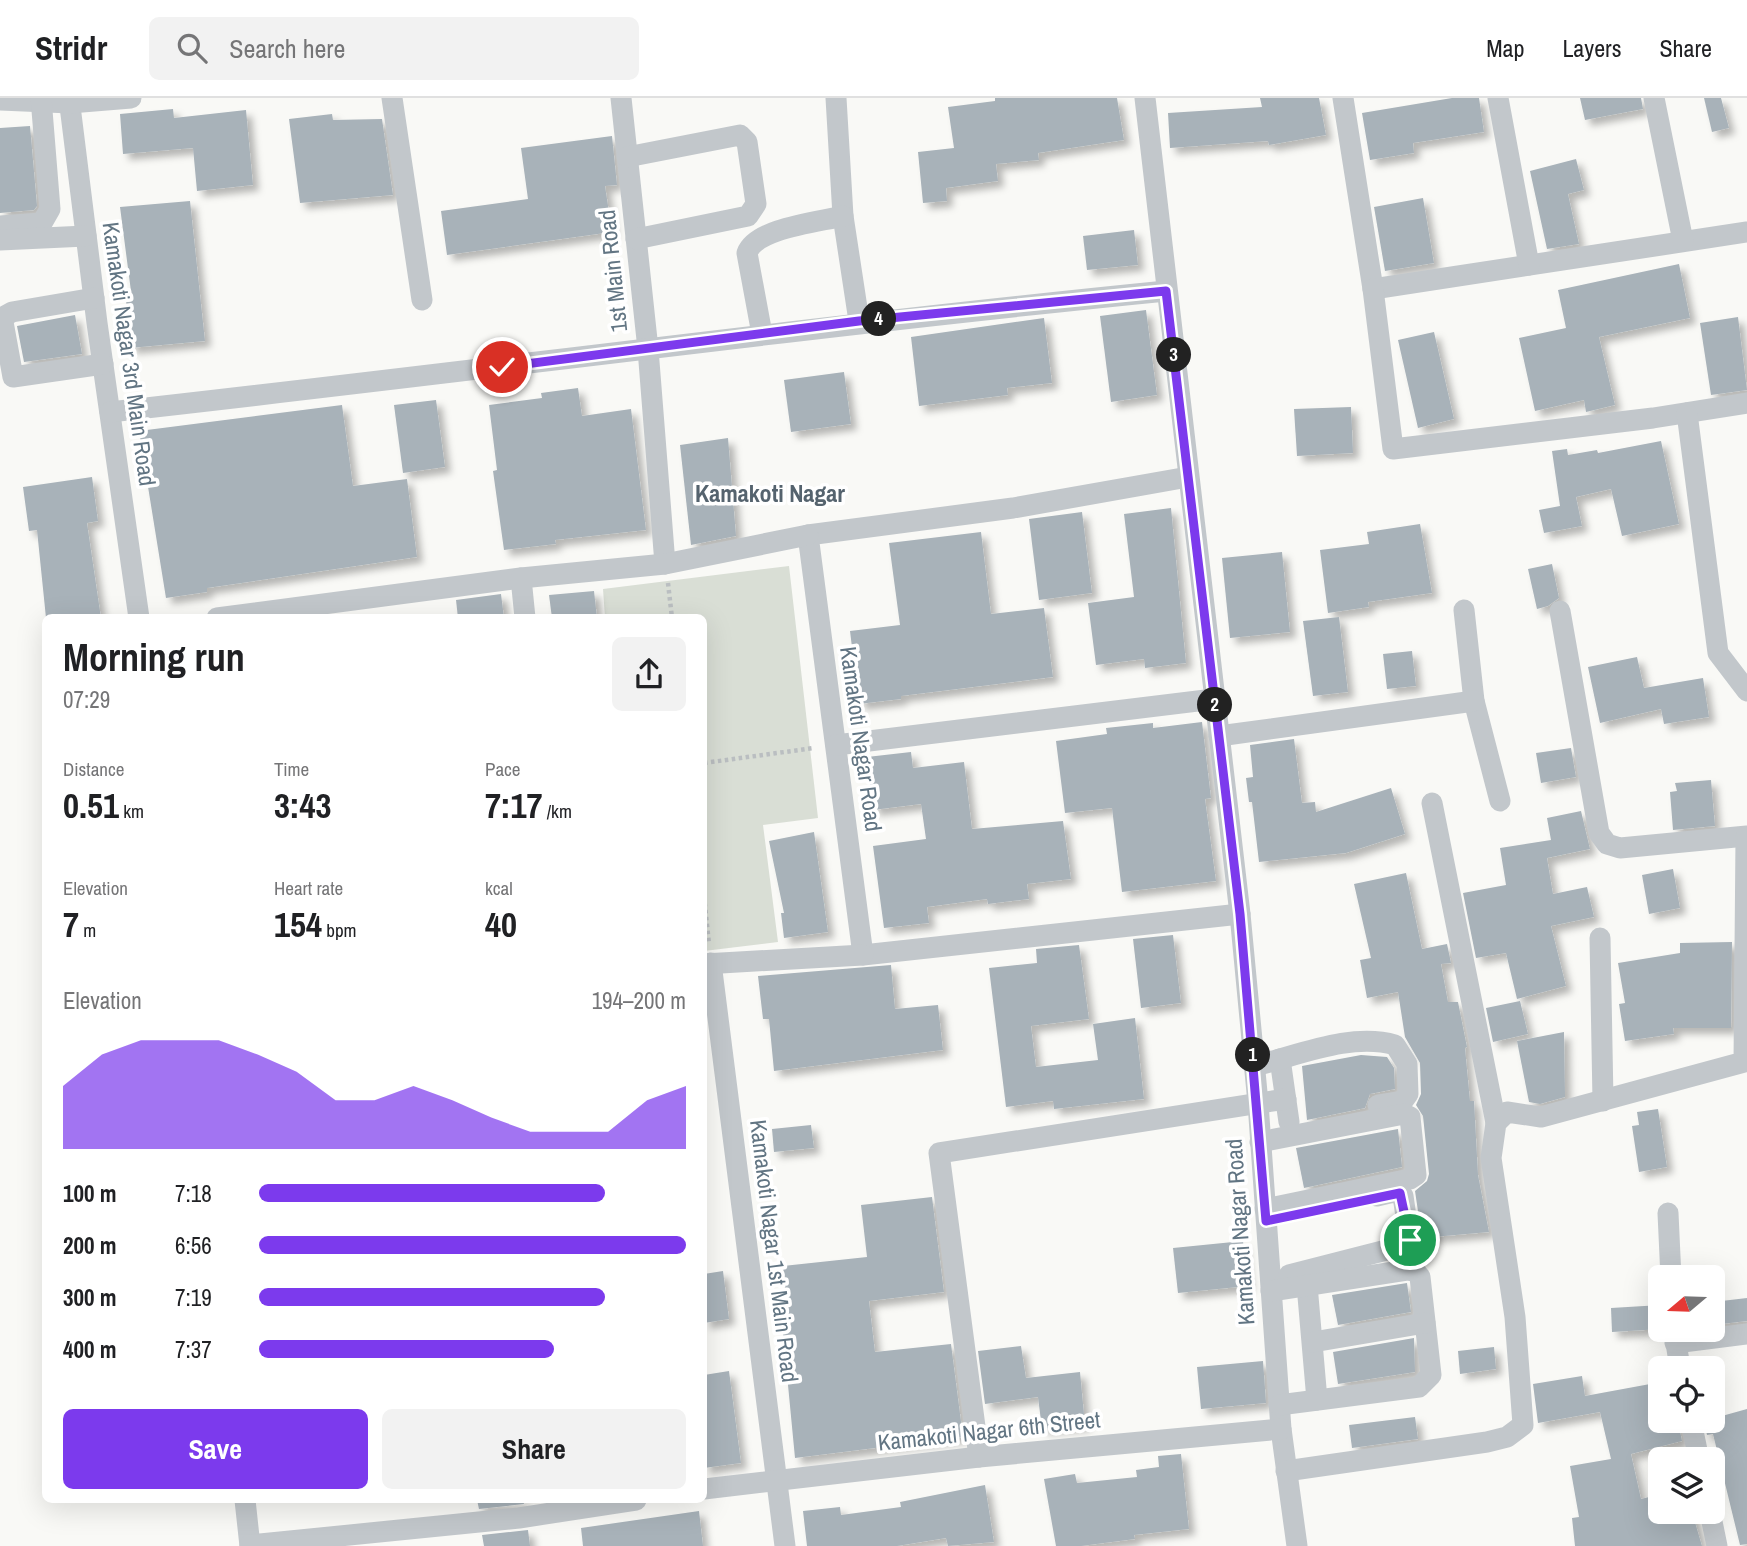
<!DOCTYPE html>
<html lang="en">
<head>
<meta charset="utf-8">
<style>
	:root { --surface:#fff; --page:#f2f2f2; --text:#202124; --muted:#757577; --line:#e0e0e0; --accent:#7c3aed }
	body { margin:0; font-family:"Archivo Narrow",sans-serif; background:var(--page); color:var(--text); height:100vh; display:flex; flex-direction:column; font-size:26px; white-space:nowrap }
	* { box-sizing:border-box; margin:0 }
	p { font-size:23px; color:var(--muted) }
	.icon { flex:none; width:38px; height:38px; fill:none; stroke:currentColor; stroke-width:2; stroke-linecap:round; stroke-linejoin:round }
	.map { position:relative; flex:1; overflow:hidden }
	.side { position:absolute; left:42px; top:516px; width:665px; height:889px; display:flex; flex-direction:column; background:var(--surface); border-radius:10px; box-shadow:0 7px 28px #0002 }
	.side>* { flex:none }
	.needle { width:46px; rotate:251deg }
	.fabs { position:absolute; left:1648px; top:1167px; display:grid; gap:14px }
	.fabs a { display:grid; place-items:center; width:77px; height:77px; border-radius:10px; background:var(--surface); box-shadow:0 7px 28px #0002; font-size:35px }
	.pin { position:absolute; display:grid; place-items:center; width:60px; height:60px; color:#fff; margin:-30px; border:4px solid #fff; border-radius:50%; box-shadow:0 2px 7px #0007 }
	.km { position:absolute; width:35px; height:35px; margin:-18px; border-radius:50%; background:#222; color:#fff; font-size:19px; line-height:35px; text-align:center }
	.round { display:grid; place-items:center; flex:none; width:74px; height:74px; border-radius:10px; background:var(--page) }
	.summary { display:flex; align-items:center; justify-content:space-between; height:119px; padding:0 21px }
	h1 { font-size:38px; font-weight:700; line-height:52px }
	.metrics { display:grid; grid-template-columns:repeat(3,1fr); gap:10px; height:119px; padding:7px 21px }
	.metrics div { display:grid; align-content:center }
	.metrics b { font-size:35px; font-weight:700 }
	.metrics small { font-size:19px; font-weight:400 }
	.metrics p { font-size:19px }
	.chart { height:196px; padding:14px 21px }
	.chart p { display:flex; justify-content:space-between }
	.chart svg { width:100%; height:126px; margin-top:7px; fill:var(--accent); opacity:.7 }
	.primary-button { display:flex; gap:14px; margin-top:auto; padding:14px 21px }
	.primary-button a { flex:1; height:80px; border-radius:10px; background:var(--accent); color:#fff; font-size:28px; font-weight:700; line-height:80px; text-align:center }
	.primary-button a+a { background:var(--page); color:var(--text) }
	ul { padding:0 21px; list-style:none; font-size:23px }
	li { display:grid; grid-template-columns:112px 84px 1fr; align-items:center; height:52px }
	li i { height:18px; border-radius:9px; background:var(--accent) }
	header { display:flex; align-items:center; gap:42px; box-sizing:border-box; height:98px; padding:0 35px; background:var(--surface); border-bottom:2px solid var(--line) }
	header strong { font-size:33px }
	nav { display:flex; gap:38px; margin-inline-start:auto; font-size:24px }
	.search { width:490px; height:63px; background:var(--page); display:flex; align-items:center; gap:18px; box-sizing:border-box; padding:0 24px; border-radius:10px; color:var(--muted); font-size:26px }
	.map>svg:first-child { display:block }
	.green { fill:#d9ded5 }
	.building { fill:#a8b2b9; filter:url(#shadow) }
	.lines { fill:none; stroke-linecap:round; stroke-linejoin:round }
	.path { stroke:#babec1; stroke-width:4.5; stroke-dasharray:3.5 3.5; stroke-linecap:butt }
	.minor { stroke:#c2c7cb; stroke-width:21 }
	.route-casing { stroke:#fff; stroke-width:14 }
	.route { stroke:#7c3aed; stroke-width:9 }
	.labels { text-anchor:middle; stroke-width:7; stroke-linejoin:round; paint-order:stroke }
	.street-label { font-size:23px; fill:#627583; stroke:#fff }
	.neighbourhood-label { font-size:24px; font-weight:bold; fill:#55636e; stroke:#fff }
</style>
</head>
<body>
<header>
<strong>Stridr</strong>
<div class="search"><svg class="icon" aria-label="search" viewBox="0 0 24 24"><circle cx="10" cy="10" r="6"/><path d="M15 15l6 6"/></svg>Search here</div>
<nav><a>Map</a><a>Layers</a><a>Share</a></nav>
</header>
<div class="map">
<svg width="1747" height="1448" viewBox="0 0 1747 1448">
	<defs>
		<filter id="shadow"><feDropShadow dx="6" dy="6" stdDeviation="3.5" flood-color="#0004"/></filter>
	</defs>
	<rect width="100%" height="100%" fill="#f9f9f6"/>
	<path class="green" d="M789,468l29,252 -55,7 15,117 -74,9v-333h-99l-2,-29z"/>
	<g class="building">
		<path d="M995,0h122l7,42 -86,13 1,7 -43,4 2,17 -52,7 1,13 -24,2 -5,-51 36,-4 -6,-41 47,-6z"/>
		<path d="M1260,0h59l7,37 -57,10 -1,-4 -98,7 -2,-35 94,-6z"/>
		<path d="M1452,0h27l5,34 -71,11 1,10 -44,7 -8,-47z"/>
		<path d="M1580,0h61l2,11 -58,11z"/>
		<path d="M1704,0h17l8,30 -17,4z"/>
		<path d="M173,11l1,9 72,-8 7,75 -56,6 -4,-43 -70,6 -3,-40z"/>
		<path d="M332,16l1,6 49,-1 11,76 -93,8 -11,-84z"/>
		<path d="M30,28l7,80 -3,4 -34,3v-85z"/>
		<path d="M612,38l5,49 -12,1 7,46 -165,23 -6,-44 87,-12 -7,-51z"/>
		<path d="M1576,61l8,31 -16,4 11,50 -32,5 -17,-78z"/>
		<path d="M1423,100l11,65 -49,8 -11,-64z"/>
		<path d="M190,103l15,140 -75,7 -4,-48 6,-1 -12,-92z"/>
		<path d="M1134,132l4,35 -51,5 -4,-34z"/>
		<path d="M1679,166l11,54 -91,19 16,68 -29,7 -2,-12 -49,11 -16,-73 47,-10 -8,-38z"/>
		<path d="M1146,212l11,85 -46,7 -11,-86z"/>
		<path d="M75,217l7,39 -58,8 -7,-36z"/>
		<path d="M1738,219l9,73 -36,5 -11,-72z"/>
		<path d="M1044,220l8,65 -45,5 1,7 -89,11 -8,-69z"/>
		<path d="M1434,234l20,87 -36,9 -20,-88z"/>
		<path d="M844,274l7,52 -60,8 -7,-52z"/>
		<path d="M578,290l4,28 49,-7 15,121 -91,10 1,4 -52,6 -11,-79 4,-1 -8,-65 53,-7 -1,-5z"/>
		<path d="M436,302l9,67 -42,6 -9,-68z"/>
		<path d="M342,307l11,81 54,-7 10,78 -210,31v4l-41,6 -27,-167z"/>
		<path d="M1351,309l2,46 -56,3 -3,-47z"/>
		<path d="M728,340l8,98 -45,9 -11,-100z"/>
		<path d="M1661,343l18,83 -57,12 -11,-47 -35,8 6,29 -38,7 -5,-23 21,-4 -8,-55 15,-2 1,6 29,-5 1,3z"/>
		<path d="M92,379l6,44 -11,2 14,95h-55l-9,-88 -8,1 -6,-44z"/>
		<path d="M1171,410l15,155 -41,5 -1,-9 -48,6 -8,-62 46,-6 -10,-83z"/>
		<path d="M1082,414l10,81 -53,7 -10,-81z"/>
		<path d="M1420,426l12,69 -64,9 1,5 -41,6 -8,-63 49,-6 -2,-12z"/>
		<path d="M981,434l10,82 53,-6 9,69 -152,19v3l-42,5 -9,-73 50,-6 -11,-82z"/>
		<path d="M1282,454l8,80 -60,6 -8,-80z"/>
		<path d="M1552,466l7,34 -11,8 -11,3 -9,-40z"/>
		<path d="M594,493l3,27h-45l-3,-23z"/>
		<path d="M501,496l3,24h-46l-2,-18z"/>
		<path d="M1339,519l9,75 -35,4 -10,-75z"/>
		<path d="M1412,553l4,35 -29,3 -4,-35z"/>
		<path d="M1637,559l7,31 59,-10 6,39 -45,7 -3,-15 -61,14 -12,-56z"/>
		<path d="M1202,624l9,76 -6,1 11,82 -94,11 -10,-84 -47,5 -9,-72 51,-7 -1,-6 47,-5v5z"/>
		<path d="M1294,641l8,64 13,-1 1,10 75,-24 14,46 -59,19 -87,9 -7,-60h-3l-3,-24 7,-1 -3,-32z"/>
		<path d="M1571,650l5,29 -35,6 -5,-30z"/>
		<path d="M911,654l2,16 51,-6 8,67 91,-8 8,58 -44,5 2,15 -41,5 -1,-5 -60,8 2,16 -45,5 -11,-82 53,-7 -5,-35 -48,6 -6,-53z"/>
		<path d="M1711,682l4,46 -42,4 -3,-38 7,-1 -2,-8z"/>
		<path d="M1581,713l9,38 -43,9 6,36 34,-7 7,30 -43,9 15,60 -49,13 -11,-46 -30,5 -13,-65 43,-8 -6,-37 51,-8 -4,-22z"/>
		<path d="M814,734l14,100 -44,6 -3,-25h3l-15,-72z"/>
		<path d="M1673,771l7,39 -31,6 -7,-39z"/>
		<path d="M1406,775l16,76 25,-5 4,19 -10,1 7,38h10l9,45 -2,1 5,53h4l4,74 11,57 -67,6 -7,-47 12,-10 2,-7 -6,-58 -7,-11 5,-11 -1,-31 -15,-26 -7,-45 -31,6 -7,-38 11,-2 -17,-74z"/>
		<path d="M1173,837l8,68 -40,5 -8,-69z"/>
		<path d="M1732,844l-1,86h-58l1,6 -49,7 -6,-37 6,-1 -7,-40 62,-10v-10z"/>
		<path d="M1079,847l10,74 -58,7 5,41 62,-7 -5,-36 42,-6 9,81 -90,10 -1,-8 -47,6 -17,-139 48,-5 -1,-14z"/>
		<path d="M891,867l4,44 43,-4 5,45 -169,21 -5,-52h-6l-5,-43z"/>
		<path d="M1520,903l8,33 -35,8 -7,-34z"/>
		<path d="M1564,934l1,65 -25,7 -11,-2 -12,-61z"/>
		<path d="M1361,957l26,2 7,11 1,21 -25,5 -5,14 -58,12 -5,-54z"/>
		<path d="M1658,1011l9,58 -28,5 -7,-46 7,-1 -2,-13z"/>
		<path d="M811,1027l3,23 -40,4 -2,-23z"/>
		<path d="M1398,1031l4,38 -98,21 -8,-40z"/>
		<path d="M932,1099l12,95 -75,9 6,51 76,-8 12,93 -168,21 -14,-146h6l-4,-46 84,-9 -6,-52z"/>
		<path d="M1243,1143l5,45 -70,7 -5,-45z"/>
		<path d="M723,1173l6,48 -25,4v-49z"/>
		<path d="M1407,1185l4,29 -73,13 -6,-30z"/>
		<path d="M1747,1200v23l-34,4v-23z"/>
		<path d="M1661,1207v24l-49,3 -1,-24z"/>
		<path d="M1414,1240l1,34 -77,12 -5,-32z"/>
		<path d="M1021,1248l5,32 54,-6 5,53 -43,4 -4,-32 -53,7 -7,-53z"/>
		<path d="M1494,1249l2,22 -36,5 -2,-23z"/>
		<path d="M1263,1263l3,42 -65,6 -4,-42z"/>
		<path d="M729,1273l12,92 -37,5v-93z"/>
		<path d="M1582,1278l3,20 76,-14v39h17l4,20 -51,13 10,45 20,-5v18h31l10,34h-127l-3,-28 7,-1 -9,-51 41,-7 -11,-47 -62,11 -5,-39z"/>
		<path d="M1747,1311v135l-7,1 -27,-111 -6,1 -3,-14z"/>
		<path d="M1415,1319l3,22 -66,9 -3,-23z"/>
		<path d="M1181,1356l8,75 -55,6 1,4 -54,7h-25l-12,-67 31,-5 2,9 60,-6 -1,-7 23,-3 -1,-11z"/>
		<path d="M985,1387l9,57 -46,4 -2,-8 -49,8h-90l-4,-35 37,-4 1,8 60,-8 -1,-5z"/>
		<path d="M477,1402h46l1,4 -45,5z"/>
		<path d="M699,1413l4,35h-120l-2,-18z"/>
		<path d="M528,1432l2,16h-46l-2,-11z"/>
	</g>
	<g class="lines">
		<g class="path">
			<path d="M668,485l4,35"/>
			<path d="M704,665l110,-15"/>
			<path d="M704,798l5,48"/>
		</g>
		<g class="minor">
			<path d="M69,0l28,225 42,295"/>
			<path d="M392,0l30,202"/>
			<path d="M621,0l27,251 17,215"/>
			<path d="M836,0l7,118 16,105"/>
			<path d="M1145,0l95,816 18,189 23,326 16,117"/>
			<path d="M1343,0l30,191 374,-57"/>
			<path d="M1498,0l31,167"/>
			<path d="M1654,0l29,143"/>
			<path d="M0,2l70,3 61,-5"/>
			<path d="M627,59l113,-22 7,7 9,62 -8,12 -112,23"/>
			<path d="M0,128l42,-3 8,-14 -9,-111"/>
			<path d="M0,142l86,-4"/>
			<path d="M1373,191l20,160 260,-31 94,-15"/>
			<path d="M94,200l-82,14 -7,4 -2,6 10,55 90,-13"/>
			<path d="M762,236l-15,-81c9,-25 72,-31 96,-37"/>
			<path d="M110,314c352,-39 703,-86 1056,-121"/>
			<path d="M1687,315l31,240 29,38"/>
			<path d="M1188,379l-175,31 -205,27 55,420 377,-41"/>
			<path d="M1464,512l10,91 26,100"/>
			<path d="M1560,513l39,222 8,11 13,4 127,-12"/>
			<path d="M217,520l304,-40"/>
			<path d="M525,520l-4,-40 144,-14 143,-29"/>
			<path d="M1219,638l255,-35"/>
			<path d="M836,647l378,-46"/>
			<path d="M1432,705l64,320"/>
			<path d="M1600,840l3,163"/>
			<path d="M711,865l74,583"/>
			<path d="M704,866l159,-9"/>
			<path d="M1280,961l9,63"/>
			<path d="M1254,968c43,-10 97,-34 141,-21l12,19 1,30 -5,7 -25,4"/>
			<path d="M1260,1044l144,-28 6,3 6,58 -6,4 -145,30"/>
			<path d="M1668,1115l3,65"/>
			<path d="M1289,1177l121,-31 -7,-48 -9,-4 -17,4"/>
			<path d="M1307,1187l10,115"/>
			<path d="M1271,1193l136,-21 8,1 5,6 11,98 -12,12 -140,18"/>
			<path d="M1674,1232l6,38"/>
			<path d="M1313,1244l112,-19"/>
			<path d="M1675,1245l72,-9"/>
			<path d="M1691,1323l8,39"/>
			<path d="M979,1359l-40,-304 347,-54"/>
			<path d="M1286,1373l201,-29 20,-5 16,-12 -8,-108 -24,-159 5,-35 11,-11 34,5 203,-55 2,-225"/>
			<path d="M704,1391l275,-32 302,-28"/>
			<path d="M245,1402l5,46"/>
			<path d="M1710,1414l7,34"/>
			<path d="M250,1447l269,-27 117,-18"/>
		</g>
	</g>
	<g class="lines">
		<defs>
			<path id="route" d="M502,269l357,-46 307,-30 74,623 26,307 134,-28 10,47"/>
		</defs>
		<use href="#route" class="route-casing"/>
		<use href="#route" class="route"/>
	</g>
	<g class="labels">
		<g class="street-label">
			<text transform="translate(613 173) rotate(-96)" y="8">1st Main Road</text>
			<text transform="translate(129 256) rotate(82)" y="8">Kamakoti Nagar 3rd Main Road</text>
			<text transform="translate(861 641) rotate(82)" y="8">Kamakoti Nagar Road</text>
			<text transform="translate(1240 1134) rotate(-94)" y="8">Kamakoti Nagar Road</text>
			<text transform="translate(774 1153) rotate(83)" y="8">Kamakoti Nagar 1st Main Road</text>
			<text transform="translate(989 1333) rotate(-6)" y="8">Kamakoti Nagar 6th Street</text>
		</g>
		<g class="neighbourhood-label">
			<text x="770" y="404">Kamakoti Nagar</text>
		</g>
	</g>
</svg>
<div class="fabs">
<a><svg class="needle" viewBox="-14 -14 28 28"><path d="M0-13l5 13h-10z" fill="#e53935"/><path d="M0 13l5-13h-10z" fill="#757577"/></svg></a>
<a><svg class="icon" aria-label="locate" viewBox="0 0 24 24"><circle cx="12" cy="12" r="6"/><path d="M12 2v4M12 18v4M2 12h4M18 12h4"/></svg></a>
<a><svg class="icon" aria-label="layers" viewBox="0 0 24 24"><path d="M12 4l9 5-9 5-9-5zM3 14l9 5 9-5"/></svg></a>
</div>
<div class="pin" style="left:1410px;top:1142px;background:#1e9e55"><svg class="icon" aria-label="arrive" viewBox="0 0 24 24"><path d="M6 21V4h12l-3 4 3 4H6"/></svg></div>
<div class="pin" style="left:502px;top:269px;background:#d93025"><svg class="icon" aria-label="check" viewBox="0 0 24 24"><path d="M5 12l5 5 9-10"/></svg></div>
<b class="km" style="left:1253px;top:957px">1</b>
<b class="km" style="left:1215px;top:607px">2</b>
<b class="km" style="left:1174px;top:257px">3</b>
<b class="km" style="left:879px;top:221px">4</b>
<section class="side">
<div class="summary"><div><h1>Morning run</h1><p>07:29</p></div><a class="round"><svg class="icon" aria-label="share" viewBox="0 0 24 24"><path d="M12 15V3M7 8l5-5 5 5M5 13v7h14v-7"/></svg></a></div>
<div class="metrics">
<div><p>Distance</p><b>0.51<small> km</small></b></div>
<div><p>Time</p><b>3:43</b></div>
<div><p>Pace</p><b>7:17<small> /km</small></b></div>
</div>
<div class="metrics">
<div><p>Elevation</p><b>7<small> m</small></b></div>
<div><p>Heart rate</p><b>154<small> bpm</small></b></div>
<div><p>kcal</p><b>40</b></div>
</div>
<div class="chart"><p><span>Elevation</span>194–200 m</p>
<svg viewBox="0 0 160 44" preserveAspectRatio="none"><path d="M0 44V22L10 11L20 6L30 6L40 6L50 11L60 17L70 27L80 27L90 22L100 27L110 33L120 38L130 38L140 38L150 27L160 22V44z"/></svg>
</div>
<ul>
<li><b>100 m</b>7:18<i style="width:81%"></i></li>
<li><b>200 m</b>6:56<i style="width:100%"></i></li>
<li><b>300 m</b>7:19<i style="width:81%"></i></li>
<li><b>400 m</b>7:37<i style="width:69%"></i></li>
</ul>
<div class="primary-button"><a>Save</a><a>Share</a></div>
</section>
</div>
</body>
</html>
